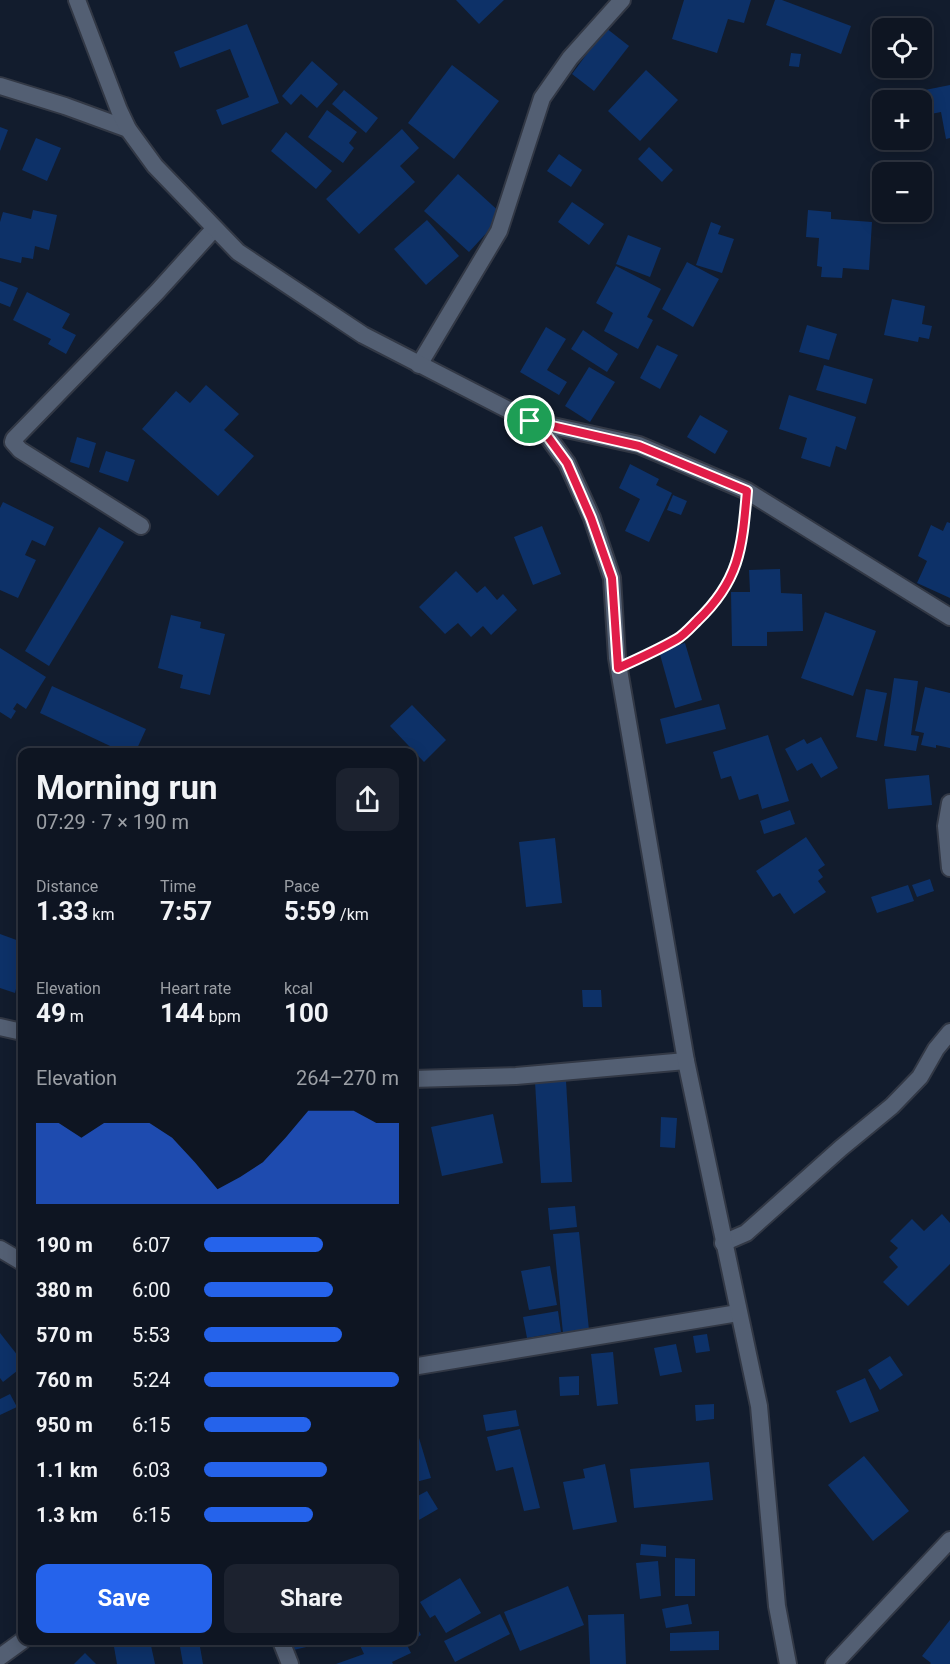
<!DOCTYPE html>
<html lang="en">
<head>
<meta charset="utf-8">
<style>
	:root { --surface:#0e1522; --page:#1c222f; --text:#f1f3f6; --muted:#9b9fa5; --line:#2e3440; --accent:#2563eb }
	body { margin:0; font-family:Roboto,sans-serif; background:var(--page); color:var(--text); height:100vh; display:flex; flex-direction:column; font-size:22px; white-space:nowrap }
	* { box-sizing:border-box; margin:0 }
	p { font-size:20px; color:var(--muted) }
	.icon { flex:none; width:33px; height:33px; fill:none; stroke:currentColor; stroke-width:2; stroke-linecap:round; stroke-linejoin:round }
	.map { position:relative; flex:1; overflow:hidden }
	.panel { position:absolute; left:18px; top:748px; width:399px; height:897px; display:flex; flex-direction:column; background:var(--surface); border-radius:12px; box-shadow:0 3px 15px #0003,0 0 0 2px var(--line) }
	.panel>* { flex:none }
	.fabs { position:absolute; left:872px; top:18px; display:grid; gap:12px }
	.fabs a { display:grid; place-items:center; width:60px; height:60px; border-radius:12px; background:var(--surface); box-shadow:0 3px 15px #0003,0 0 0 2px var(--line); font-size:30px }
	.pin { position:absolute; display:grid; place-items:center; width:51px; height:51px; color:#fff; margin:-26px; border:3px solid #fff; border-radius:50%; box-shadow:0 2px 6px #0007 }
	.round { display:grid; place-items:center; flex:none; width:63px; height:63px; border-radius:12px; background:var(--page) }
	.headline { display:flex; align-items:center; justify-content:space-between; height:102px; padding:0 18px }
	h1 { font-size:33px; font-weight:700; line-height:45px }
	.metrics { display:grid; grid-template-columns:repeat(3,1fr); gap:9px; height:102px; padding:6px 18px }
	.metrics div { display:grid; align-content:center }
	.metrics b { font-size:26px; font-weight:700 }
	.metrics small { font-size:16px; font-weight:400 }
	.metrics p { font-size:16px }
	.chart { height:168px; padding:12px 18px }
	.chart p { display:flex; justify-content:space-between }
	.chart svg { width:100%; height:108px; margin-top:6px; fill:var(--accent); opacity:.7 }
	.primary-button { display:flex; gap:12px; margin-top:auto; padding:12px 18px }
	.primary-button a { flex:1; height:69px; border-radius:12px; background:var(--accent); color:#fff; font-size:24px; font-weight:700; line-height:69px; text-align:center }
	.primary-button a+a { background:var(--page); color:var(--text) }
	ul { padding:0 18px; list-style:none; font-size:20px }
	li { display:grid; grid-template-columns:96px 72px 1fr; align-items:center; height:45px }
	li i { height:15px; border-radius:8px; background:var(--accent) }
	.map>svg:first-child { display:block }
	.building { fill:#0d3168 }
	.lines { fill:none; stroke-linecap:round; stroke-linejoin:round }
	.minor-casing { stroke:#323845; stroke-width:20 }
	.tertiary-casing { stroke:#323845; stroke-width:20 }
	.path { stroke:#767f8d; stroke-width:4; stroke-dasharray:3 3; stroke-linecap:butt }
	.minor { stroke:#535f73; stroke-width:16 }
	.tertiary { stroke:#535f73; stroke-width:16 }
	.route-casing { stroke:#fff; stroke-width:12 }
	.route { stroke:#e11d48; stroke-width:8 }
</style>
</head>
<body>
<div class="map">
<svg width="950" height="1664" viewBox="0 0 950 1664">
	<rect width="100%" height="100%" fill="#121c2d"/>
	<g class="building">
		<path d="M456,0h48l-25,24z"/>
		<path d="M684,0h67l-7,23 -16,-4 -11,34 -45,-14z"/>
		<path d="M775,0h7l69,26 -10,28 -75,-29z"/>
		<path d="M247,24l32,79 -57,22 -6,-15 33,-13 -19,-48 -50,19 -6,-16z"/>
		<path d="M606,28l23,18 -35,45 -22,-17z"/>
		<path d="M791,53l10,1 -2,13 -10,-1z"/>
		<path d="M312,61l26,23 -21,24 -16,-14 -10,11 -9,-9z"/>
		<path d="M452,65l47,36 -45,58 -46,-36z"/>
		<path d="M646,70l32,30 -38,41 -32,-30z"/>
		<path d="M950,85v53l-4,1 -5,-27 -20,4v-16h-4l-2,-8z"/>
		<path d="M344,90l34,28 -12,15 -34,-29z"/>
		<path d="M327,110l30,22 -8,11 5,5 -11,15 -35,-26z"/>
		<path d="M0,127l8,3 -8,21z"/>
		<path d="M402,129l17,19 -19,18 15,16 -56,52 -33,-35z"/>
		<path d="M286,132l46,39 -16,18 -45,-38z"/>
		<path d="M36,138l25,10 -14,33 -25,-11z"/>
		<path d="M649,147l24,23 -11,12 -24,-23z"/>
		<path d="M559,154l23,16 -11,17 -24,-16z"/>
		<path d="M458,174l45,41 -34,37 -45,-41z"/>
		<path d="M572,202l32,22 -15,21 -31,-23z"/>
		<path d="M33,210l24,5 -8,35 -14,-4 -2,13 -11,-2 -1,6 -21,-5v-36l3,-10 28,7z"/>
		<path d="M808,210l23,2v7l41,3 -3,48 -26,-2 -1,10 -21,-1 1,-10 -5,-1 2,-28 -13,-1z"/>
		<path d="M427,220l32,36 -33,29 -32,-36z"/>
		<path d="M711,222l10,4 -3,8 16,5 -12,34 -26,-8z"/>
		<path d="M628,235l33,13 -11,29 -34,-13z"/>
		<path d="M687,262l32,17 -26,48 -31,-18z"/>
		<path d="M616,266l45,23 -14,28 6,3 -15,29 -34,-18 9,-18 -17,-10z"/>
		<path d="M0,281l18,7 -8,19 -10,-4z"/>
		<path d="M27,292l43,22 -8,14 14,7 -10,19 -18,-10 3,-5 -38,-19z"/>
		<path d="M892,299l33,7 -3,18 10,2 -3,13 -10,-2 -1,5 -34,-7z"/>
		<path d="M807,325l30,9 -8,26 -30,-8z"/>
		<path d="M546,327l20,12 -19,31 20,12 -8,13 -39,-23z"/>
		<path d="M583,330l35,24 -11,18 -36,-23z"/>
		<path d="M657,345l21,10 -18,34 -20,-11z"/>
		<path d="M824,365l49,14 -7,25 -50,-14z"/>
		<path d="M589,367l26,15 -25,40 -25,-16z"/>
		<path d="M206,385l33,29 -15,16 30,26 -36,40 -76,-67 34,-38 14,12z"/>
		<path d="M789,395l67,22 -10,33 -10,-4 -6,21 -29,-9 6,-20 -28,-9z"/>
		<path d="M700,415l28,16 -13,23 -28,-17z"/>
		<path d="M77,437l19,6 -7,25 -19,-6z"/>
		<path d="M106,451l29,9 -7,22 -29,-10z"/>
		<path d="M630,464l29,15 -3,6 16,8 -23,49 -24,-11 15,-32 -21,-11z"/>
		<path d="M673,495l14,6 -6,14 -14,-5z"/>
		<path d="M3,502l51,25 -9,19 -13,-6 -7,15 11,5 -18,38 -18,-8v-82z"/>
		<path d="M947,522l3,1v75l-33,-15 10,-22 -9,-5 13,-31 12,6z"/>
		<path d="M542,526l19,48 -28,11 -19,-48z"/>
		<path d="M99,527l25,15 -75,124 -24,-15z"/>
		<path d="M780,569l1,24 21,1 1,37 -36,1v14h-35l-1,-54h19l-1,-22z"/>
		<path d="M456,571l21,22 8,-7 12,14 6,-6 14,16 -26,25 -8,-9 -12,11 -13,-14 -13,11 -26,-27z"/>
		<path d="M825,612l51,19 -23,65 -52,-18z"/>
		<path d="M171,615l30,7 -1,6 25,6 -15,61 -30,-7 3,-13 -25,-7z"/>
		<path d="M685,643l17,57 -27,8 -16,-57z"/>
		<path d="M0,648l46,29 -20,32 -9,-6 -4,6 3,2 -5,8 -11,-7z"/>
		<path d="M894,678l24,3 -7,54 8,1 -3,15 -32,-5z"/>
		<path d="M52,686l94,43 -11,24h-10l-85,-40z"/>
		<path d="M925,687l25,6v55l-14,-3v3l-15,-3 3,-12 -9,-2z"/>
		<path d="M866,689l21,4 -10,48 -21,-4z"/>
		<path d="M719,704l7,25 -60,15 -6,-25z"/>
		<path d="M412,705l34,35 -22,22 -34,-36z"/>
		<path d="M768,735l21,66 -27,8 -4,-15 -19,6 -8,-24 -10,3 -8,-27z"/>
		<path d="M821,737l17,31 -17,10 -9,-15 -15,8 -12,-22 19,-10 3,5z"/>
		<path d="M929,775l3,30 -44,4 -3,-30z"/>
		<path d="M790,810l5,14 -31,10 -4,-13z"/>
		<path d="M806,837l19,28 -7,5 5,7 -5,4 8,11 -32,22 -14,-21 -7,4 -17,-26z"/>
		<path d="M555,838l7,65 -36,4 -7,-65z"/>
		<path d="M930,879l4,12 -17,6 -5,-12z"/>
		<path d="M908,885l6,16 -37,12 -6,-16z"/>
		<path d="M0,934l22,8v50l-6,-3 -1,4 -15,-5z"/>
		<path d="M582,990h19l1,17h-19z"/>
		<path d="M566,1081l6,101 -31,1 -6,-101z"/>
		<path d="M493,1114l10,49 -61,13 -11,-49z"/>
		<path d="M661,1117l16,1 -2,30 -15,-1z"/>
		<path d="M575,1206l2,21 -27,3 -2,-22z"/>
		<path d="M942,1214l8,9v41l-42,42 -25,-24 15,-15 -9,-10 9,-9 -8,-7 22,-22 12,12z"/>
		<path d="M579,1232l10,98 -26,3 -10,-99z"/>
		<path d="M550,1266l7,39 -28,5 -8,-39z"/>
		<path d="M412,1292h5l2,43h-7z"/>
		<path d="M558,1311l3,21 -34,6 -4,-21z"/>
		<path d="M0,1333l22,28v6l-19,15 -3,-4z"/>
		<path d="M707,1334l3,17 -14,2 -3,-17z"/>
		<path d="M676,1344l6,28 -22,4 -6,-28z"/>
		<path d="M613,1352l5,52 -21,2 -6,-52z"/>
		<path d="M890,1356l13,19 -23,15 -12,-20z"/>
		<path d="M579,1376v19l-19,1 -1,-19z"/>
		<path d="M865,1378l14,33 -29,12 -14,-32z"/>
		<path d="M10,1394l7,13 -17,8v-16z"/>
		<path d="M714,1404v15l-18,2 -1,-16z"/>
		<path d="M516,1410l3,16 -33,5 -3,-16z"/>
		<path d="M520,1429l20,79 -16,3 -11,-44 -17,4 -9,-34z"/>
		<path d="M419,1438l12,40 -19,5v-43z"/>
		<path d="M864,1456l45,55 -36,30 -45,-56z"/>
		<path d="M709,1462l4,38 -79,8 -4,-39z"/>
		<path d="M605,1464l12,58 -44,8 -10,-48 22,-4 -2,-9z"/>
		<path d="M427,1491l11,18 -26,15v-25z"/>
		<path d="M22,1502v30h-1l-5,-29z"/>
		<path d="M641,1544l25,2v11l-26,-2z"/>
		<path d="M675,1558l20,1v37h-20z"/>
		<path d="M658,1561l3,35 -21,3 -4,-36z"/>
		<path d="M460,1578l21,35 -35,20 -11,-18 -5,3 -10,-16z"/>
		<path d="M568,1586l16,39 -64,26 -16,-39z"/>
		<path d="M688,1604l4,20 -26,4 -4,-19z"/>
		<path d="M500,1614l10,20 -55,28 -11,-21z"/>
		<path d="M624,1614l2,50h-36l-2,-49z"/>
		<path d="M412,1617l9,18 -9,5z"/>
		<path d="M950,1620v44h-20l1,-1 -9,-7z"/>
		<path d="M719,1631v19l-49,1v-18z"/>
		<path d="M113,1641h37l5,23h-38z"/>
		<path d="M179,1641h20l4,23h-20z"/>
		<path d="M286,1641h42v1l-39,9z"/>
		<path d="M358,1641h52l-4,2 5,10 -19,9 1,2h-57l28,-10z"/>
		<path d="M85,1653l11,11h-22z"/>
	</g>
	<g class="lines">
		<defs>
			<g id="minor">
				<path d="M0,86l65,20 63,23"/>
				<path d="M419,365l80,-134 43,-133 28,-40 52,-58"/>
				<path d="M530,421l109,24 108,46 203,126"/>
				<path d="M141,526l-121,-76 -7,-8 1,-3 143,-147 57,-63"/>
				<path d="M950,803l-4,23 4,42"/>
				<path d="M0,1027l22,5"/>
				<path d="M412,1079l104,-3 170,-15"/>
				<path d="M723,1243l23,-10 95,-85 51,-42 28,-29 16,-28 14,-17"/>
				<path d="M0,1249l22,13"/>
				<path d="M412,1367l326,-54"/>
				<path d="M281,1641l9,23"/>
				<path d="M0,1657l22,-16"/>
				<path d="M834,1664l116,-124"/>
			</g>
			<path id="tertiary" d="M77,0l42,110 9,19 27,37 83,86 125,83 167,86 18,16 19,26 25,55 20,60 5,80 69,403 73,345 18,200 11,58"/>
		</defs>
		<use href="#minor" class="minor-casing"/>
		<use href="#tertiary" class="tertiary-casing"/>
		<path class="path" d="M638,658l41,-20 33,-31 15,-20 8,-16 10,-58"/>
		<use href="#minor" class="minor"/>
		<use href="#tertiary" class="tertiary"/>
	</g>
	<g class="lines">
		<defs>
			<path id="route" d="M530,421l109,25 108,45c-5,57 -7,89 -50,130 -6,6 -13,14 -20,18 -19,11 -39,20 -59,29l-6,-90 -21,-60 -24,-55 -19,-26z"/>
		</defs>
		<use href="#route" class="route-casing"/>
		<use href="#route" class="route"/>
	</g>
</svg>
<div class="fabs">
<a><svg class="icon" aria-label="locate" viewBox="0 0 24 24"><circle cx="12" cy="12" r="6"/><path d="M12 2v4M12 18v4M2 12h4M18 12h4"/></svg></a>
<a>+</a>
<a>−</a>
</div>
<div class="pin" style="left:530px;top:421px;background:#1e9e55"><svg class="icon" aria-label="arrive" viewBox="0 0 24 24"><path d="M6 21V4h12l-3 4 3 4H6"/></svg></div>
<section class="panel">
<div class="headline"><div><h1>Morning run</h1><p>07:29 · 7 × 190 m</p></div><a class="round"><svg class="icon" aria-label="share" viewBox="0 0 24 24"><path d="M12 15V3M7 8l5-5 5 5M5 13v7h14v-7"/></svg></a></div>
<div class="metrics">
<div><p>Distance</p><b>1.33<small> km</small></b></div>
<div><p>Time</p><b>7:57</b></div>
<div><p>Pace</p><b>5:59<small> /km</small></b></div>
</div>
<div class="metrics">
<div><p>Elevation</p><b>49<small> m</small></b></div>
<div><p>Heart rate</p><b>144<small> bpm</small></b></div>
<div><p>kcal</p><b>100</b></div>
</div>
<div class="chart"><p><span>Elevation</span>264–270 m</p>
<svg viewBox="0 0 160 44" preserveAspectRatio="none"><path d="M0 44V11L10 11L20 17L30 11L40 11L50 11L60 17L70 27L80 38L90 33L100 27L110 17L120 6L130 6L140 6L150 11L160 11V44z"/></svg>
</div>
<ul>
<li><b>190 m</b>6:07<i style="width:61%"></i></li>
<li><b>380 m</b>6:00<i style="width:66%"></i></li>
<li><b>570 m</b>5:53<i style="width:71%"></i></li>
<li><b>760 m</b>5:24<i style="width:100%"></i></li>
<li><b>950 m</b>6:15<i style="width:55%"></i></li>
<li><b>1.1 km</b>6:03<i style="width:63%"></i></li>
<li><b>1.3 km</b>6:15<i style="width:56%"></i></li>
</ul>
<div class="primary-button"><a>Save</a><a>Share</a></div>
</section>
</div>
</body>
</html>
